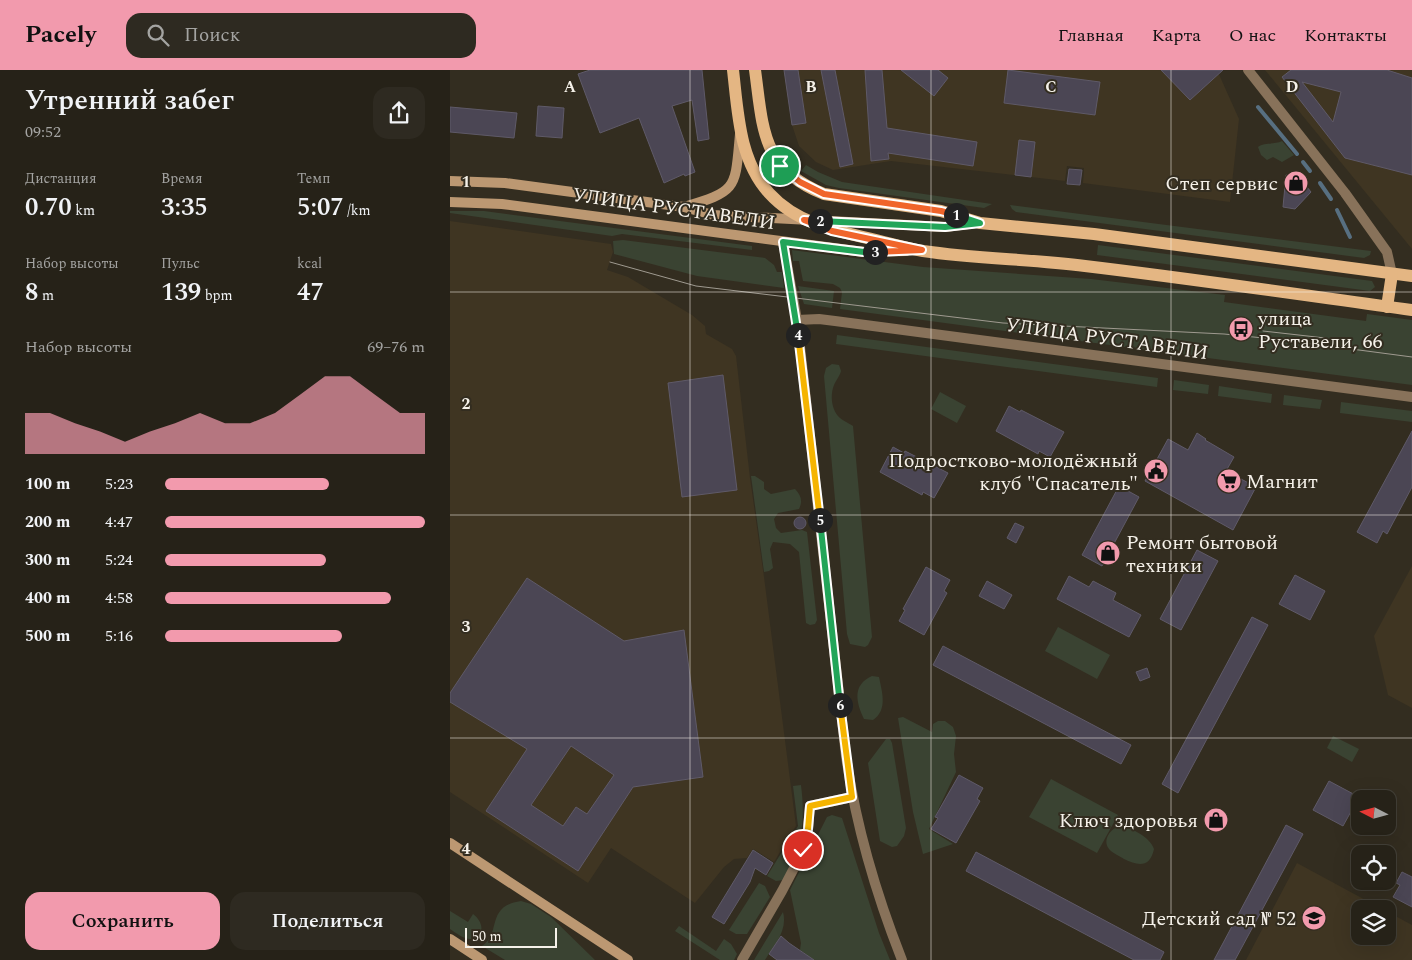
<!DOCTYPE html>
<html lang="ru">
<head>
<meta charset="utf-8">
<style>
	:root { --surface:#262218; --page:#2e2a21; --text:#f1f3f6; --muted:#a4a4a2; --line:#423f37; --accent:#f29aad }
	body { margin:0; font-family:Spectral,serif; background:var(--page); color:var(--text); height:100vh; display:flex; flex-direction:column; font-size:19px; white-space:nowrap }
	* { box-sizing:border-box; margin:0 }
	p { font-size:16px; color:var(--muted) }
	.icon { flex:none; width:28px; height:28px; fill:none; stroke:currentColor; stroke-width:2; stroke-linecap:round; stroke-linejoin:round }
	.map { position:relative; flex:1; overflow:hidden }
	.drawer { display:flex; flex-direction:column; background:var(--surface); width:450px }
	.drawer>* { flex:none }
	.needle { width:32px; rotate:276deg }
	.controls { position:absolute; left:901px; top:720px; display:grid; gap:10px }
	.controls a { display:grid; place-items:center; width:45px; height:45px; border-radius:10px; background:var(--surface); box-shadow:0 5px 20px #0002,0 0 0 1px var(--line); font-size:25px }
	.scale { position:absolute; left:15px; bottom:12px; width:92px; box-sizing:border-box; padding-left:5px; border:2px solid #f5f1e9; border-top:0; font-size:14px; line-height:18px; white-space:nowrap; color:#f5f1e9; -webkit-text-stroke:4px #332d20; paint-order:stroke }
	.pin { position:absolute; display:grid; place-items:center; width:42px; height:42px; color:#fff; margin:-21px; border:2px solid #fff; border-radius:50%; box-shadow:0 1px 5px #0007 }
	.km { position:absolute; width:25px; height:25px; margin:-12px; border-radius:50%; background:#222; color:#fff; font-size:14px; line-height:25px; text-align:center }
	.round { display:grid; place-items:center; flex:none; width:52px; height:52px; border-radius:15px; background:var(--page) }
	.overview { display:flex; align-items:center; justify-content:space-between; height:85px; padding:0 25px }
	h1 { font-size:28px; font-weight:600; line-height:38px }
	.figures { display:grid; grid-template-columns:repeat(3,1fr); gap:8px; height:85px; padding:5px 25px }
	.figures div { display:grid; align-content:center }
	.figures b { font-size:25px; font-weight:600 }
	.figures small { font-size:14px; font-weight:400 }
	.figures p { font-size:14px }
	.chart { height:140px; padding:10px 25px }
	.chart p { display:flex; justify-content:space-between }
	.chart svg { width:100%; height:90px; margin-top:5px; fill:var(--accent); opacity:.7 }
	.cta { display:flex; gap:10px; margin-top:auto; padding:10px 25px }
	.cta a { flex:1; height:58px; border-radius:15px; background:var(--accent); color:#111; font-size:20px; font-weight:600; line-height:58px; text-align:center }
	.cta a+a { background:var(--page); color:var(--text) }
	ul { padding:0 25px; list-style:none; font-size:16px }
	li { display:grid; grid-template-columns:80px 60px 1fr; align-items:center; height:38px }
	li i { height:12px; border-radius:6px; background:var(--accent) }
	header { display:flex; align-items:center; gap:30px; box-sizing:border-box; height:70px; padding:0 25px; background:var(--accent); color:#111 }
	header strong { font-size:24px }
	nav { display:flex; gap:28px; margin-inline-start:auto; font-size:18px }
	.search { width:350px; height:45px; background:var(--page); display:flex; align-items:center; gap:12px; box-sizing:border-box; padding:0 18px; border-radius:15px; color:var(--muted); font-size:19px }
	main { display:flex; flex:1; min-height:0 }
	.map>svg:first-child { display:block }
	.built { fill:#3f3522 }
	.green { fill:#3a4332 }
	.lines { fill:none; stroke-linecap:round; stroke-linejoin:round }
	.stream { stroke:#576f81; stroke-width:4 }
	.building { fill:#4b4654; stroke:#5f5a68; fill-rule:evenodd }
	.minor { stroke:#88725a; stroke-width:10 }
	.secondary { stroke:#bc9872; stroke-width:10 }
	.primary { stroke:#e4b683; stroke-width:12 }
	.tram { stroke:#9f9a90; stroke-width:1 }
	.split-1-casing { stroke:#fff; stroke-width:10 }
	.split-2-casing { stroke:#fff; stroke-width:10 }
	.split-3-casing { stroke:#fff; stroke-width:10 }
	.split-4-casing { stroke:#fff; stroke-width:10 }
	.split-5-casing { stroke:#fff; stroke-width:10 }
	.split-6-casing { stroke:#fff; stroke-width:10 }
	.split-7-casing { stroke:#fff; stroke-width:10 }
	.split-1 { stroke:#f0652b; stroke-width:6 }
	.split-2 { stroke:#22a559; stroke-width:6 }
	.split-3 { stroke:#f0652b; stroke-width:6 }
	.split-4 { stroke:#22a559; stroke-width:6 }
	.split-5 { stroke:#f5b400; stroke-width:6 }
	.split-6 { stroke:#22a559; stroke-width:6 }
	.split-7 { stroke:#f5b400; stroke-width:6 }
	.grid { fill:none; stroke:#f5f1e9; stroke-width:1; stroke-opacity:0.55 }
	.labels { text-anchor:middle; stroke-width:4; stroke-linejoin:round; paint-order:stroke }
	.poi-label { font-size:20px; fill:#f5f1e9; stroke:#332d20; text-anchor:end }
	.street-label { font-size:20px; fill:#f5f1e9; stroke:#332d20 }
	.grid-label { font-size:16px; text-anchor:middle; font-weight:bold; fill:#f5f1e9; stroke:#332d20; stroke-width:4; stroke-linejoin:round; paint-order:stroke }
</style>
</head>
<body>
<header>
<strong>Pacely</strong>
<div class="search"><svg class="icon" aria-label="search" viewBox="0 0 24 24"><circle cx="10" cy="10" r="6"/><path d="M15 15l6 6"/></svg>Поиск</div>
<nav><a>Главная</a><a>Карта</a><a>О нас</a><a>Контакты</a></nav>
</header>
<main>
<section class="drawer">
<div class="overview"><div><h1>Утренний забег</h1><p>09:52</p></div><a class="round"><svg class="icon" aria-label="share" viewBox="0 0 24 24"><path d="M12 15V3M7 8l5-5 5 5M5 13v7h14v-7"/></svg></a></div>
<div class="figures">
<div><p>Дистанция</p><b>0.70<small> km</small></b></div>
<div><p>Время</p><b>3:35</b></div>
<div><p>Темп</p><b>5:07<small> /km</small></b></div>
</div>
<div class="figures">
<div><p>Набор высоты</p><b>8<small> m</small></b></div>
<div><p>Пульс</p><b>139<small> bpm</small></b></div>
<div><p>kcal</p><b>47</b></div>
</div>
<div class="chart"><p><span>Набор высоты</span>69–76 m</p>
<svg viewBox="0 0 160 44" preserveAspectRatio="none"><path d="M0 44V24L10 24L20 29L30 33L40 38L50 33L60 29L70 24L80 29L90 29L100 24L110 15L120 6L130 6L140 15L150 24L160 24V44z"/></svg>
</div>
<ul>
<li><b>100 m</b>5:23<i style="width:63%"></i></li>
<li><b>200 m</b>4:47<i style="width:100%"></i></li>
<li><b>300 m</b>5:24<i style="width:62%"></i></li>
<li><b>400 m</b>4:58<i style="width:87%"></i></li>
<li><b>500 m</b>5:16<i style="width:68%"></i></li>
</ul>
<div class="cta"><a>Сохранить</a><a>Поделиться</a></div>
</section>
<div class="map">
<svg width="962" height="890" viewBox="0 0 962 890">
	<rect width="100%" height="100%" fill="#332d20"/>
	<g class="built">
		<path d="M334,0h433l22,49 -9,83 -147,-19 1,-15 -17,-2 -2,15 -174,-20 -58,9 -17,-8 -17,-16 -7,-21z"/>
		<path d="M815,0h147v179z"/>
		<path d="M0,151l161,23 2,8 -6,18 21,7 64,38 13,11 1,8 26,15 4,7 14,122 14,99 32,249 -22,36 -21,-13 -6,9 -13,1 -10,8 -29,36 -84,-55 -23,35 -138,-91z"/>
		<path d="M962,496v142l-24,-13 -14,-59z"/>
		<path d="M847,793l85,46h-22v27h28v-24l24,13v35h-166z"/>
	</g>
	<g class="green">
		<path d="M832,71l12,14 -12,7 -9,-5 -6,3 -6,-5 -3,-8c6,-5 16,-2 24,-6z"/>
		<path d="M356,95l12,7 24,10 150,22 -8,4 -145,-20 -13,-3 -25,-14z"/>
		<path d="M560,135l361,46 -1,4 -6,3 -348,-46 -4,-3z"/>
		<path d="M0,141h34l268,35v4l-130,-16 -10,2 -162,-23z"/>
		<path d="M173,170l142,18 9,7 3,7h5l2,16 -87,-12 -83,-22 -1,-13z"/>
		<path d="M648,175l274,36 3,6 -5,4 -273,-36z"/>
		<path d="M342,180l131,17 168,12 134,16 -1,7 142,19 1,-7 45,6v65l-572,-76 2,-17 -2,-4 -7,-4 -30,-3 -4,-20h-6z"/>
		<path d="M348,216l36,5 -2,17 -28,-4z"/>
		<path d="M387,265l321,43 -1,9 -321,-43z"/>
		<path d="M382,294l7,1 2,6c-1,5 -5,9 -7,14 -4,10 -3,25 6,33 3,3 9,5 13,8l19,211 -4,8 -3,2 -15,-3 -3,-10 -23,-258 2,-8z"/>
		<path d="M724,310l35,5 -1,9 -35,-4z"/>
		<path d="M769,316l53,8 -1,9 -53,-7z"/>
		<path d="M490,322l26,14 -9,17 -26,-14z"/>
		<path d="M834,325l38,5 -2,9 -37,-4z"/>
		<path d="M891,332l71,9v11l-72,-9z"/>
		<path d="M301,406h4l9,6v7l7,5 24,-5c6,6 8,12 4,20l-21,4 -4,6 2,9 5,5 21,-3 5,2 10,88 -2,4 -5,1 -4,-2 -7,-71 -9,-8 -17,-2 -3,7 3,19 -4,3 -5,1z"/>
		<path d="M608,557l52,28 -13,24 -52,-28z"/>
		<path d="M422,606l7,1c3,15 9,33 -6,43l-9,-1c-8,-17 -12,-34 8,-43z"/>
		<path d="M453,647l29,15 1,-8 5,-3h7l8,6 3,9 -2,18 2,18 -27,57 24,15 -30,10 -10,-42 -15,-94z"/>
		<path d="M883,666l26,13 -7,13 -25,-14z"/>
		<path d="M436,669h4l2,4 14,85 -2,8 -7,10 -5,1 -12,-6 -12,-78z"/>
		<path d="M601,709l67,36 -21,38 -68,-36z"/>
		<path d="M351,715c5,41 0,58 -17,95l-8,1 -9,-5 31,-50 -5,-40z"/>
		<path d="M382,745l10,3 37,115 11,27h-86l3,-5 -7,-5 1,-7 -11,-53 37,-73z"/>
		<path d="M669,756c12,1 31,11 35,23 -4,19 -16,17 -30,10 -4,-3 -10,-5 -13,-8 -10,-9 -2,-21 8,-25z"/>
		<path d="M309,813l6,3 5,11 -23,37h-11l-7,-4z"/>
		<path d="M71,831l10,3 20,13 44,43h-90l-23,-14c20,-13 3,-40 39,-45z"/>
		<path d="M0,841l18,11 5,-8c10,7 13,22 -1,25 -7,1 -16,-6 -22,-10z"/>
		<path d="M333,842c5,19 -9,33 -18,48h-11z"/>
		<path d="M229,856l37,25 8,-12 7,5 6,10 -3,6h-14l-45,-29z"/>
	</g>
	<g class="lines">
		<g class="stream">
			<path d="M808,37l39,47"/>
			<path d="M853,92l7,9"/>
			<path d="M870,113l11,16"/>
			<path d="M887,140l13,27"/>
		</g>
	</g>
	<g class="building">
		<path d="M140,0h112l7,69 -11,2 -6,-41 -20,6 23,66 -10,4 -1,-2 -20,9 -25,-65 -39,15 -22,-59z"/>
		<path d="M334,0h14l8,53 -14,2z"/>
		<path d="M371,0h14l18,94 -13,3z"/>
		<path d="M415,0h17l5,58 90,14 -4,24 -85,-13 1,6 -18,2z"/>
		<path d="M451,0h37l10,8 -14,18z"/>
		<path d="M558,0l92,12 -5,33 -91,-12z"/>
		<path d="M711,0h62l-33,30z"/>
		<path d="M841,0h96l25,8v97l-67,-17 -63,-81zM852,12l39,10 -8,30z"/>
		<path d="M88,36l26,2 -2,30 -26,-2z"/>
		<path d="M0,37l67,6 -3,25 -64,-6z"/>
		<path d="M569,70l16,2 -4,35 -16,-2z"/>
		<path d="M619,99l13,1 -2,15 -13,-1z"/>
		<path d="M836,105l12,1 13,16 -16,17 -12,-2z"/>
		<path d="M273,305l14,115 -55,7 -14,-114z"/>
		<path d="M559,336l11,6 1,-2 43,22 -14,25 -11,-6 -1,3 -42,-23z"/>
		<path d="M962,361v56l-25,47 -4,-3 -6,12 -20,-11z"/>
		<path d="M747,363l9,6 -1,1 29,17 -8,14 30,16 -23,43 -88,-49 23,-42 20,11z"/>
		<path d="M443,377l11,6 1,-2 43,22 -14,25 -11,-6 -1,3 -42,-23z"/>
		<path d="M669,416l20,11 -37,69 -20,-11z"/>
		<circle cx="350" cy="453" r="6"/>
		<path d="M565,453l9,4 -8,16 -9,-5z"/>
		<path d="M747,480l21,11 -37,69 -21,-11z"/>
		<path d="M476,497l24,13 -6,11 3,2 -23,42 -25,-14 6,-11 -2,-1z"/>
		<path d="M845,505l30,16 -15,29 -31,-16z"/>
		<path d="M619,506l20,11 4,-6 23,12 -3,7 28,15 -12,22 -72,-38z"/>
		<path d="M77,508l97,63 60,-11 19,147 -70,10 -55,84 -92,-60 41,-62 -77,-47v-9zM121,676l43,29 -27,39 -11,-7 -13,19 -32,-21z"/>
		<path d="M537,511l25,14 -8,14 -25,-13z"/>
		<path d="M802,547l16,8 -90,168 -16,-9z"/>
		<path d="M493,576l188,99 -10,19 -188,-99z"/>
		<path d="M697,598l3,9 -10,4 -4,-9z"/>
		<path d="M509,705l24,13 -6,11 3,2 -24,42 -25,-14 7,-11 -3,-1z"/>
		<path d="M879,711l30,16 -16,29 -30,-16z"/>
		<path d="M836,755l17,9 -68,126h-21z"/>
		<path d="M303,780l20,13 -7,12 -11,-7 -5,14 -26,42 -12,-7z"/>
		<path d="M526,782l188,100 -4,8h-26l-168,-89z"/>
		<path d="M952,802l10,5v30l-19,-10 7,-12 -4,-2z"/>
		<path d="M331,866l8,7 25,17h-37l-8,-6z"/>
	</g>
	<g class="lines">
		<g class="minor">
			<path d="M798,0l97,123 42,59 5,22"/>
			<path d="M333,172l14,78 49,436c10,71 30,138 56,204"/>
			<path d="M347,250l22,-1 16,2 577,76"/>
			<path d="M292,890l40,-69 21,-40 5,-22 2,-23 42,-9"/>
		</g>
		<g class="secondary">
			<path d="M0,111l55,2 179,24 29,8 232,12 31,-4"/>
			<path d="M0,132l52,2 362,48 42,-1"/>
			<path d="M234,137c54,-16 51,-18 56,-73"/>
			<path d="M0,773l178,117"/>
			<path d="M0,869l32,21"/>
		</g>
		<g class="primary">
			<path d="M283,0c5,43 6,90 36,123 27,30 66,38 103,46 17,4 34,9 51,12 54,8 108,8 162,15 109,13 218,29 327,44"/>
			<path d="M305,0c8,58 6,99 69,124l117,17 39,12 114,11 318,42"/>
			<path d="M937,237l5,-33"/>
		</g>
		<g class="tram">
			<path d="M160,192l86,24 307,37 221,11 59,6 129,17"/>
			<path d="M813,261l62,7"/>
		</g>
	</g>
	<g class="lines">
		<defs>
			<path id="split-1" d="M330,96l20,16 24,12 117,17 15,4"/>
			<path id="split-2" d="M370,151l125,6 35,-4 -24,-8"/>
			<path id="split-3" d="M370,151l-16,-1 28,11 90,19 -47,2"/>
			<path id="split-4" d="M348,265l-15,-93 81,10h11"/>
			<path id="split-5" d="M348,265l22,185"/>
			<path id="split-6" d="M370,450l20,185"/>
			<path id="split-7" d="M353,780l5,-21 2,-23 42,-9 -12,-92"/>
		</defs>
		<use href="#split-1" class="split-1-casing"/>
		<use href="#split-2" class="split-2-casing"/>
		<use href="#split-3" class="split-3-casing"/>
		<use href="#split-4" class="split-4-casing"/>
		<use href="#split-5" class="split-5-casing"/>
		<use href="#split-6" class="split-6-casing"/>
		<use href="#split-7" class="split-7-casing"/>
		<use href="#split-1" class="split-1"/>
		<use href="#split-2" class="split-2"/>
		<use href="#split-3" class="split-3"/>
		<use href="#split-4" class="split-4"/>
		<use href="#split-5" class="split-5"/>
		<use href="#split-6" class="split-6"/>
		<use href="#split-7" class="split-7"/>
	</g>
	<path class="grid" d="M240,0v890M481,0v890M721,0v890M0,222h962M0,445h962M0,668h962"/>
	<defs>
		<symbol id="shop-disc" viewBox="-11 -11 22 22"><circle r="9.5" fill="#f29aad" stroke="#332d20"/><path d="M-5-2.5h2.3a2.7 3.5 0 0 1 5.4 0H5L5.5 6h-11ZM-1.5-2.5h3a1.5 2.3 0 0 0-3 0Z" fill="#111"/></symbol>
		<symbol id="bus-disc" viewBox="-11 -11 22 22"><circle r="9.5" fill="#f29aad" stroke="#332d20"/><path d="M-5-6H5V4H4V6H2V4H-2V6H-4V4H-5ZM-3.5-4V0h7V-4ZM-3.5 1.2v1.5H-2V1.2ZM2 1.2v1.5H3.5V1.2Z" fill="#111"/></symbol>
		<symbol id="civic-disc" viewBox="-11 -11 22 22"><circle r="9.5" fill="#f29aad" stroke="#332d20"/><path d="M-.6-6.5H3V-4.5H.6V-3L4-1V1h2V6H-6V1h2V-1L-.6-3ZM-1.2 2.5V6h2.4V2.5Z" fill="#111"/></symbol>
		<symbol id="supermarket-disc" viewBox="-11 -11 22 22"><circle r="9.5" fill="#f29aad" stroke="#332d20"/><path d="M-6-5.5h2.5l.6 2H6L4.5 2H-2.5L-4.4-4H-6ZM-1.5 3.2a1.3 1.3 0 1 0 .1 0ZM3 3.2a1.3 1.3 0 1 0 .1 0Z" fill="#111"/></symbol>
		<symbol id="school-disc" viewBox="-11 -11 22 22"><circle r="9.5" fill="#f29aad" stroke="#332d20"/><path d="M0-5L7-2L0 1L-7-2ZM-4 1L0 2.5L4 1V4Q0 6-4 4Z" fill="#111"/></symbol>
	</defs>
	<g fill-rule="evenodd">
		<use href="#shop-disc" x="832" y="99" width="28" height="28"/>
		<use href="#bus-disc" x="777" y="245" width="28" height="28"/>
		<use href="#civic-disc" x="692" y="387" width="28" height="28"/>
		<use href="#supermarket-disc" x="765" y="397" width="28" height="28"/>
		<use href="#shop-disc" x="644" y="469" width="28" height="28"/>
		<use href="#shop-disc" x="752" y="736" width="28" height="28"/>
		<use href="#school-disc" x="850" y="834" width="28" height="28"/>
	</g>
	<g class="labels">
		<g class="poi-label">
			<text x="828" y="120">Степ сервис</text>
			<text x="808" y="255" text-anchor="start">улица<tspan x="808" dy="23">Руставели, 66</tspan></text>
			<text x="688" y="397">Подростково-молодёжный<tspan x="688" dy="23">клуб "Спасатель"</tspan></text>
			<text x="796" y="418" text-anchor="start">Магнит</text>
			<text x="676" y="479" text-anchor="start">Ремонт бытовой<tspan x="676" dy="23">техники</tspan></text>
			<text x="748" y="757">Ключ здоровья</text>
			<text x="846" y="855">Детский сад № 52</text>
		</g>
		<g class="street-label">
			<text transform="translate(224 138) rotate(8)" y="7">УЛИЦА РУСТАВЕЛИ</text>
			<text transform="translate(657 268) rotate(8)" y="7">УЛИЦА РУСТАВЕЛИ</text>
		</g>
	</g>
	<g class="grid-label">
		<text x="120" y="22">A</text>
		<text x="361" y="22">B</text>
		<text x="601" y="22">C</text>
		<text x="842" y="22">D</text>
		<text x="16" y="117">1</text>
		<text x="16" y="339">2</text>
		<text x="16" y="562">3</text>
		<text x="16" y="784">4</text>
	</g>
</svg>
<div class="controls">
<a><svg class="needle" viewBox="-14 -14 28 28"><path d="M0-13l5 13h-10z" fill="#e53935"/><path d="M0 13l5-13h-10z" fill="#a4a4a2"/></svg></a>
<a><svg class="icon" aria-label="locate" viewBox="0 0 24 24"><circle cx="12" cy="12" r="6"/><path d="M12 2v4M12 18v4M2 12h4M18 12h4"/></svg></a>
<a><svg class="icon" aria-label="layers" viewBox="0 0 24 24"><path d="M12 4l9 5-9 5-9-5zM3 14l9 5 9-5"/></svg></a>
</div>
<div class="scale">50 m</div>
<div class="pin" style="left:330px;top:96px;background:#1e9e55"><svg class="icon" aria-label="arrive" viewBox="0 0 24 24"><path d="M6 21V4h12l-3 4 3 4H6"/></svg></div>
<div class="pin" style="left:353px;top:780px;background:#d93025"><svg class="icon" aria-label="check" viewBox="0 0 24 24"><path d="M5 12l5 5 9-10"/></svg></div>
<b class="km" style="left:506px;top:145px">1</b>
<b class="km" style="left:370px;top:151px">2</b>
<b class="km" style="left:425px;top:182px">3</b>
<b class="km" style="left:348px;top:265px">4</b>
<b class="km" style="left:370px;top:450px">5</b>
<b class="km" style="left:390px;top:635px">6</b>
</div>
</main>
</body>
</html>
